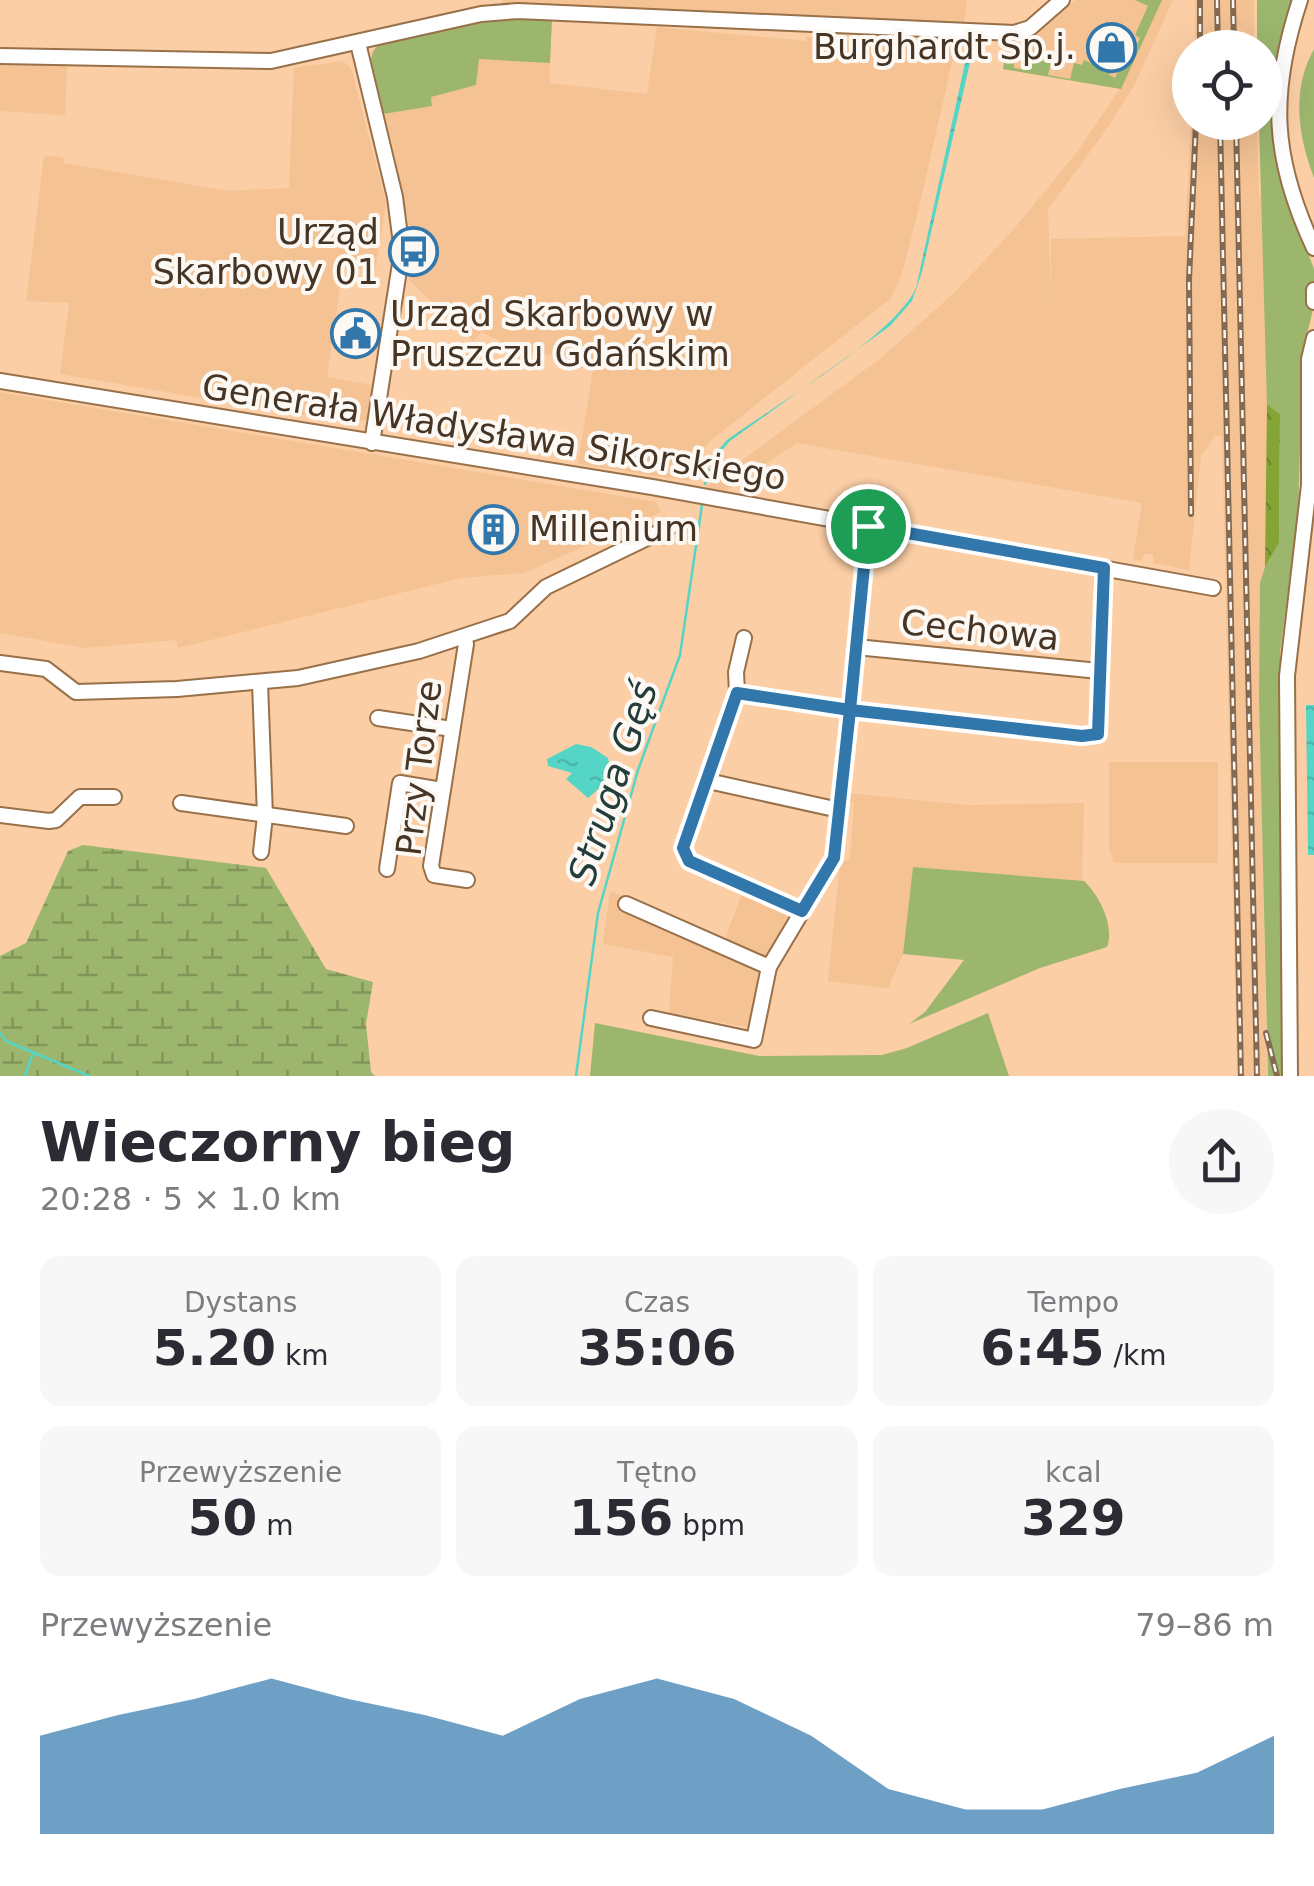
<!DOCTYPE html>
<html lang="pl">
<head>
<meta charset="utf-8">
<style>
	:root { --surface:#fff; --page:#f7f7f7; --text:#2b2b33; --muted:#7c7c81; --accent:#3177ac }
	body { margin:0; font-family:"DejaVu Sans",sans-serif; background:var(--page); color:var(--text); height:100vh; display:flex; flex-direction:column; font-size:38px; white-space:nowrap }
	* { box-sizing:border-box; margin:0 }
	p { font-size:32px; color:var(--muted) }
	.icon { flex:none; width:55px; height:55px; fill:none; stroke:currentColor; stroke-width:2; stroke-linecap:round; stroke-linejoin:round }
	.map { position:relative; height:1076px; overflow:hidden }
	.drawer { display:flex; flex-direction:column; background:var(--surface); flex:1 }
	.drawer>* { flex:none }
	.controls { position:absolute; left:1172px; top:30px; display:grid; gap:20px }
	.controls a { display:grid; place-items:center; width:110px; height:110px; border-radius:50%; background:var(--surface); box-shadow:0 10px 40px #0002; font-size:50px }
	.pin { position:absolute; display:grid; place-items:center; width:85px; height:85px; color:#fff; margin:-42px; border:5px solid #fff; border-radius:50%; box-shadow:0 2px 10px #0007 }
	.round { display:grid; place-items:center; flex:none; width:105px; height:105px; border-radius:52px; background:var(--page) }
	.overview { display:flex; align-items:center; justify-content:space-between; height:170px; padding:0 40px }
	h1 { font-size:55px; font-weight:800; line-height:75px }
	.figures { display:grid; grid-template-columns:repeat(3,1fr); gap:15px; height:170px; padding:10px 40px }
	.figures div { display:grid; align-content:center; border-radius:20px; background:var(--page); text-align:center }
	.figures b { font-size:50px; font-weight:800 }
	.figures small { font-size:28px; font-weight:400 }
	.figures p { font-size:28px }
	.chart { height:280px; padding:20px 40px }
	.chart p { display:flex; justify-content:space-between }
	.chart svg { width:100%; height:180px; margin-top:10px; fill:var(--accent); opacity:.7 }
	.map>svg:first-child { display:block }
	.built { fill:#f4c293 }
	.grass { fill:#9cb66d }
	.forest { fill:url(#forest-crowns) }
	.wetland { fill:url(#wetland-marsh) }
	.water { fill:url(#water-ripples) }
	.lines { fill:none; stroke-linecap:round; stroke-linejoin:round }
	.stream { stroke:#55d5c6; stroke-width:2.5 }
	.minor-casing { stroke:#987049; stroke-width:18 }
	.minor { stroke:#fff; stroke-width:14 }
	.rail-casing { stroke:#856a51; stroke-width:6 }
	.rail { stroke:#fcf8f4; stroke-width:2.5; stroke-dasharray:8; stroke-linecap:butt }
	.route-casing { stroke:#fff; stroke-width:20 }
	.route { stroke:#3177ac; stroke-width:12 }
	.labels { text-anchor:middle; stroke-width:8; stroke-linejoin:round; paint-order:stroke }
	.poi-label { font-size:35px; fill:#463424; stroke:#fcf8f4; text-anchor:end }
	.street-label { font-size:35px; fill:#463424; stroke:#fcf8f4 }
	.water-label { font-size:38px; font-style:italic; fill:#223d3a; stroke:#fcf8f4 }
</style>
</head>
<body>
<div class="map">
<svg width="1314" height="1076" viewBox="0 0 1314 1076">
	<defs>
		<pattern id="forest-crowns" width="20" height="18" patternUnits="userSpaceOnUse" patternTransform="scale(2.5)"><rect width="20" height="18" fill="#84a536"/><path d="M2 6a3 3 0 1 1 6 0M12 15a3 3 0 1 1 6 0" fill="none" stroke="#6e872d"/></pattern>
		<pattern id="wetland-marsh" width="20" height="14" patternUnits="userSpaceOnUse" patternTransform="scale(2.5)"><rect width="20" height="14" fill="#9cb66d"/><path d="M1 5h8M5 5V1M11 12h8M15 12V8" fill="none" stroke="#819559"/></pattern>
		<pattern id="water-ripples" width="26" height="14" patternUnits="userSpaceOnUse" patternTransform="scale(2.5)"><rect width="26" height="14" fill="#55d5c6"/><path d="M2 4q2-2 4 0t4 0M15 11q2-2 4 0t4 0" fill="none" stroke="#4bb7aa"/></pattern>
	</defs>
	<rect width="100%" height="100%" fill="#fbcea5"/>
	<g class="built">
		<path d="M502,0h465l-3,22 -462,-18z"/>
		<path d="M1075,0h98l-40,88 -29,45 -56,76 3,90v-60l134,-3 6,-113h66l2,70 33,83 -23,69 1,202 -7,69 -3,103 7,357h-30l-15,-640h-7l-14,20 -12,114 -35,-7 -1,-9h-9l-3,7 -8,-2 9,-56 -345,-60 -75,50 -20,-3 180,-133 71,-63 62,-66 61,-75 44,-64 -117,-20 1,-7z"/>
		<rect x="1195" y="0" width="59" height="47"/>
		<path d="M514,18l38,1 -3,64 98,11 10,-67 149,14 1,-4 92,6 1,-6 57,3 -37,163 -19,74 -10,21 -181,143 -13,16 -7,24 -112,-17 16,-101 -75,-13 -38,-18 -8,9 -64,-61 2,-46 -19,-92 -22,-76 1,-14 5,-6z"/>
		<path d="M343,61l8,7 35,135 -11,68 -32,-5 -16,111 45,8 -6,35 -14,3 -292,-49 9,-71 -43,-2 18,-145 19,1 1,6 164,28 61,-3 5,-120z"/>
		<path d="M0,64l67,2 -2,49 -65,-4z"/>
		<path d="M0,392l656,110 5,10 -137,61 -63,5 -283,70 -2,-8 -91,8 -85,-15z"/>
		<path d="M1109,762h109v101h-104l-5,-15z"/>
		<path d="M848,793l119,12 117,-2 -2,78 -169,-14 -10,87 -15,34 -60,-7 12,-118 10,-4 4,-56 -7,-2z"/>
		<path d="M743,890l49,22 -24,49 -20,2 10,9 -7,50 -4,5 -78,-14 4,-56 -70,-13 7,-53 114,51z"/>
	</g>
	<g class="grass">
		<path d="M1135,0h27l-41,89 -118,-20 1,-7 9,-8 1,14 12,2 3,-12 16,3 1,-3 6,1 -4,16 22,4 4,-16 8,2 2,-5 27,12 -2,3 6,3 9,-19 6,2 10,-23 -5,-3 13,-29z"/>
		<path d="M1257,0h38l-22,114 1,21 9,52 31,82v13l-4,13 3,15 -10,40 -5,166 -18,136 6,424h-18l-9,-377 1,-116 5,-16 14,-24 1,-129 -13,-10 -8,-281 6,-1v-74l-8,-1z"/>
		<path d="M492,19h60l-2,44 -71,-4 -3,26 -45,12 1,9 -49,8c-7,-24 -24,-57 0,-73z"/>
		<path d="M1314,49v129c-16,-42 -23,-88 0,-129z"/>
		<path d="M913,867l171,14c15,14 31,45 23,66l-67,21 -131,56 16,-12 39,-52 -61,-6z"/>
		<path d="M988,1013l21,63h-419l5,-53 164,33 123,-1 25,-7z"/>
	</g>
	<path class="forest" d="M1267,404l13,10 -1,129 -14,24z"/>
	<path class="wetland" d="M83,845l183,23 60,101 47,13 -7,42 5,48 4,4h-375v-120l26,-13 42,-92z"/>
	<g class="water">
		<path d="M970,40l5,1 -53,231 -10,29 -22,25 -160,115 -19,22 -3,-1 19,-22c47,-34 167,-104 189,-152z"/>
		<path d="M1306,705h8v150h-6z"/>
		<path d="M576,744l15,3 17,11 3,13 -7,13 -16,14 -22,-19 6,-6 -24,-7 -1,-7z"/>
	</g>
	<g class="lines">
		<g class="stream">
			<path d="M705,484l4,-14"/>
			<path d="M0,1033l6,8 83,35"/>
			<path d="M25,1076l8,-23"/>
			<path d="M576,1076l22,-163 40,-143 42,-115 22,-150"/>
		</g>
		<defs>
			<g id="minor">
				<path d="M1300,0c-31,94 -28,158 14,248"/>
				<path d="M358,43l37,154 7,54 -30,192"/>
				<path d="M0,56l271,5 210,-47 37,-3 496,22 16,-5 32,-28"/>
				<path d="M1314,290v12"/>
				<path d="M0,381l652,106 561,101"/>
				<path d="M463,637l3,7 -35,222 3,9 33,5"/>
				<path d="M744,638l-8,34 1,21 -54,155 6,13 113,50"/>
				<path d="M856,647l243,24"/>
				<path d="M0,663l46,6 30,23 101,-3 121,-11 121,-27 91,-30 36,-34 124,-60"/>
				<path d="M260,683l5,133 -4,36"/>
				<path d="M737,693l113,17 232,26 16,-2 5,-166"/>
				<path d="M378,718l74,11"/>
				<path d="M708,781l131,29"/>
				<path d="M181,803l165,23"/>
				<path d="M0,815l49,6 7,-1 24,-23h34"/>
				<path d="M387,869l13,-86 42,7"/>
				<path d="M626,904l143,63"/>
				<path d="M651,1018l103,22 15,-73 65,-109 34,-332"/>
				<path d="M1290,1076l-3,-400 22,-191v-126l5,-21"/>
			</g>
		</defs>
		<use href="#minor" class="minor-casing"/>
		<use href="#minor" class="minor"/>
		<defs>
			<g id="rail">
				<path d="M1217,0l1,48"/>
				<path d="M1233,0l1,48"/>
				<path d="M1200,48v-48"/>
				<path d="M1220,122l21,954"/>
				<path d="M1236,122l21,954"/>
				<path d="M1191,514l-2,-234 7,-158"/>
				<path d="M1266,1033l11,43"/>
			</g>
		</defs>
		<use href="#rail" class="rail-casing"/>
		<use href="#rail" class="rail"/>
	</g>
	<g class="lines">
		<defs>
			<path id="route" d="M868,526l-18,184 -113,-17 -54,155 6,13 113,50 32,-53 16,-148 232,26 16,-2 6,-166 -236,-42"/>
		</defs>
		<use href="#route" class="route-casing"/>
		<use href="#route" class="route"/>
	</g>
	<defs>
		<symbol id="shop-ring" viewBox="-11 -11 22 22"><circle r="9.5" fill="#fcf8f4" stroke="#3177ac" stroke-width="1.5"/><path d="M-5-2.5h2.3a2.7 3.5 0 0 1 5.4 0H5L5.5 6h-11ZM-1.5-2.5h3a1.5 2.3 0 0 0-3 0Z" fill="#3177ac"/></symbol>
		<symbol id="bus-ring" viewBox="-11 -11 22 22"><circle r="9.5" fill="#fcf8f4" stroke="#3177ac" stroke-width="1.5"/><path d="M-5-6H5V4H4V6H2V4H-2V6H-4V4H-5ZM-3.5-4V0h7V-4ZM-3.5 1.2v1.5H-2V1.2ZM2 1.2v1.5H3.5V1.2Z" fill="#3177ac"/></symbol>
		<symbol id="civic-ring" viewBox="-11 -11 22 22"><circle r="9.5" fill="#fcf8f4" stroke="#3177ac" stroke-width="1.5"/><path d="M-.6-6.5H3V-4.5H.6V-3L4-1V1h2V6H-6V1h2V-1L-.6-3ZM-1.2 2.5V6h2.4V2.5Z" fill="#3177ac"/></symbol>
		<symbol id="building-ring" viewBox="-11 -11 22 22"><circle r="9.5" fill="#fcf8f4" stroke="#3177ac" stroke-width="1.5"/><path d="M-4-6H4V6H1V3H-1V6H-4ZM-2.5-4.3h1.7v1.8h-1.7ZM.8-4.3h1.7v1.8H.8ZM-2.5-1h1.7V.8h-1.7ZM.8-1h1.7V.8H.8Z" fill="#3177ac"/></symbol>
	</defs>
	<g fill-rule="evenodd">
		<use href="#shop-ring" x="1084" y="20" width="55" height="55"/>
		<use href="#bus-ring" x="386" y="224" width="55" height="55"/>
		<use href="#civic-ring" x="328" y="306" width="55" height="55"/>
		<use href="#building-ring" x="466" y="502" width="55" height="55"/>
	</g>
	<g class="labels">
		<g class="poi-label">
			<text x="1076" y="59">Burghardt Sp.j.</text>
			<text x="379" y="244">Urząd<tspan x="379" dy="40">Skarbowy 01</tspan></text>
			<text x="390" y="326" text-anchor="start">Urząd Skarbowy w<tspan x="390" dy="40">Pruszczu Gdańskim</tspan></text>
			<text x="529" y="541" text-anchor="start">Millenium</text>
		</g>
		<g class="street-label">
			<text transform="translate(494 432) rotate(9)" y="12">Generała Władysława Sikorskiego</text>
			<text transform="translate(980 630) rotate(6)" y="12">Cechowa</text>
			<text transform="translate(419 768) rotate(-83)" y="12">Przy Torze</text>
		</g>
		<g class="water-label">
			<text transform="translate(613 783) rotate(-72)" y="13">Struga Gęś</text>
		</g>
	</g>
</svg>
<div class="controls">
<a><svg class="icon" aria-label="locate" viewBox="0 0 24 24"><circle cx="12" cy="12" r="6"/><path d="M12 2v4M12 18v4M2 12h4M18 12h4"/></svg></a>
</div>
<div class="pin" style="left:868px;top:526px;background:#1e9e55"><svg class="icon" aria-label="arrive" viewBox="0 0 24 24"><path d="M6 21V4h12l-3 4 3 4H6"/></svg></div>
</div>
<section class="drawer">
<div class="overview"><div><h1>Wieczorny bieg</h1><p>20:28 · 5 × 1.0 km</p></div><a class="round"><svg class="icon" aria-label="share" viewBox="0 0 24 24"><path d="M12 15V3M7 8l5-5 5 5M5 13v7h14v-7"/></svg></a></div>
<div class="figures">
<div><p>Dystans</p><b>5.20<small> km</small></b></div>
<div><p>Czas</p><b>35:06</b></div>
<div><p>Tempo</p><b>6:45<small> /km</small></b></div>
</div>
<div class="figures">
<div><p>Przewyższenie</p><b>50<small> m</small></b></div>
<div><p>Tętno</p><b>156<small> bpm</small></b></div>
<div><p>kcal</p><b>329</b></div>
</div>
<div class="chart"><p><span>Przewyższenie</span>79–86 m</p>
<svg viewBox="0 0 160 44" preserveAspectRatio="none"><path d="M0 44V20L10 15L20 11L30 6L40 11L50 15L60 20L70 11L80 6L90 11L100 20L110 33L120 38L130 38L140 33L150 29L160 20V44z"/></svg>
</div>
</section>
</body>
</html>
